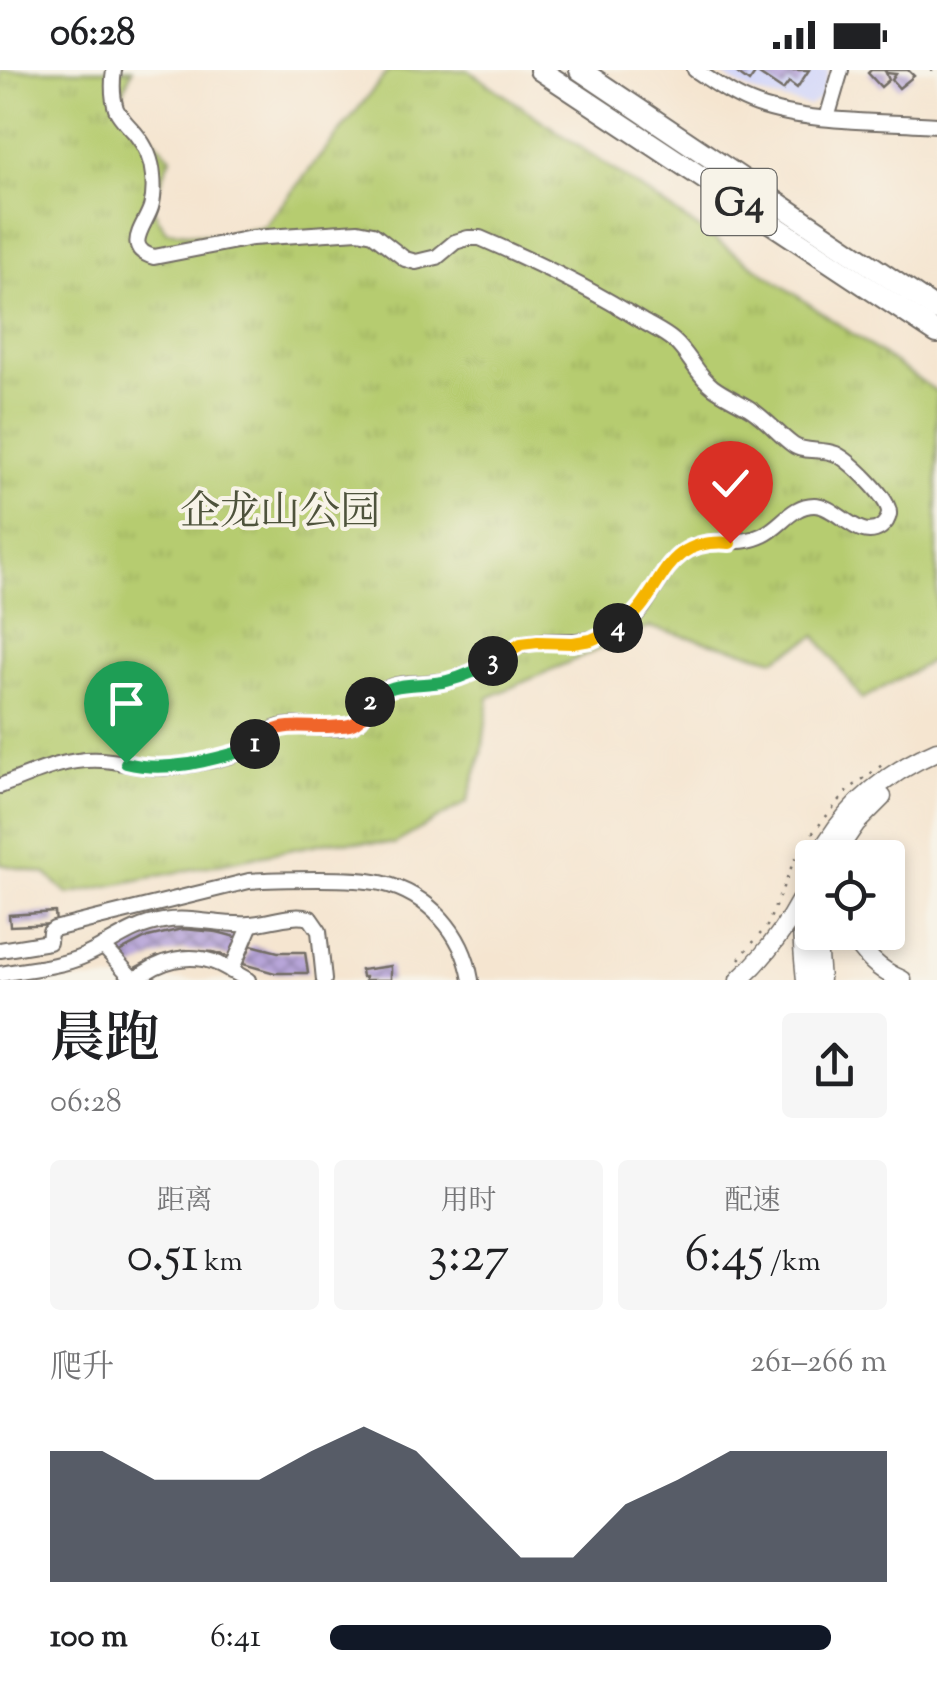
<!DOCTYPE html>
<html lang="zh">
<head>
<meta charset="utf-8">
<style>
	:root { --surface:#fff; --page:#f6f6f6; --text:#202124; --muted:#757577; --accent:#111827 }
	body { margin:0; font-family:"Sorts Mill Goudy","Noto Serif SC",serif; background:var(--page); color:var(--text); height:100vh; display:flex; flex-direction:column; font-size:38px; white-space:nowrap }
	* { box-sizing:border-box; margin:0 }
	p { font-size:32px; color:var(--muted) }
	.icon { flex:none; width:55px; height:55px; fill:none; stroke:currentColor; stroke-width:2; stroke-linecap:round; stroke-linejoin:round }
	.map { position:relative; height:910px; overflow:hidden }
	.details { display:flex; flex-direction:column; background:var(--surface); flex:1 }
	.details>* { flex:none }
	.buttons { position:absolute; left:795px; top:770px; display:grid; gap:20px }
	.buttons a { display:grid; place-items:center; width:110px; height:110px; border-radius:10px; background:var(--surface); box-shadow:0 5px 15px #0003; font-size:50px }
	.pin { position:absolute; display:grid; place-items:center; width:85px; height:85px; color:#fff; margin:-102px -42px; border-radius:50% 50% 50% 0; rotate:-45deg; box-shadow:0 0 10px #0007 }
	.pin .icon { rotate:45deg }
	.km { position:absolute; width:50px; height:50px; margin:-25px; border-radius:50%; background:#222; color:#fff; font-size:28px; line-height:50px; text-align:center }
	.round { display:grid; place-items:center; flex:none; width:105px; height:105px; border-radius:10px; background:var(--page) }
	.overview { display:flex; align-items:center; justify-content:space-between; height:170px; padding:0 50px }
	h1 { font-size:55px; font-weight:600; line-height:75px }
	.figures { display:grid; grid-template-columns:repeat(3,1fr); gap:15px; height:170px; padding:10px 50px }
	.figures div { display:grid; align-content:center; border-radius:10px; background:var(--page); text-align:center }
	.figures b { font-size:50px; font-weight:600 }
	.figures small { font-size:28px; font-weight:400 }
	.figures p { font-size:28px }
	.chart { height:280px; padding:20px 50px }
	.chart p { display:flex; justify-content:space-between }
	.chart svg { width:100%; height:180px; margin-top:10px; fill:var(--accent); opacity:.7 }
	ul { padding:0 50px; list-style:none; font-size:32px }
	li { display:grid; grid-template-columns:160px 120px 1fr; align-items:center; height:75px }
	li i { height:25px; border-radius:12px; background:var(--accent) }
	.status { display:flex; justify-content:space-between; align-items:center; height:70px; padding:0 50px; background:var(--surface); direction:ltr }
	.status svg { height:28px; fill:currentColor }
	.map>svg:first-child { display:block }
	.built { fill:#d4d8f9 }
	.grass { fill:url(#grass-tufts); stroke:#707c4e; stroke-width:2.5 }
	.building { fill:url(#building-cross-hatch) }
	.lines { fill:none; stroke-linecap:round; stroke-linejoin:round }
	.minor-casing { stroke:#726c65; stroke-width:18 }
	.major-casing { stroke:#726c65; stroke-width:21 }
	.highway-casing { stroke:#726c65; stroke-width:24 }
	.path { stroke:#726c65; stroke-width:2.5; stroke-dasharray:2.5 8; stroke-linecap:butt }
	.minor { stroke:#fff; stroke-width:14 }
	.major { stroke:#fff; stroke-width:18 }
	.highway { stroke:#fff; stroke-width:20 }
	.split-1-casing { stroke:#fff; stroke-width:20 }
	.split-2-casing { stroke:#fff; stroke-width:20 }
	.split-3-casing { stroke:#fff; stroke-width:20 }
	.split-4-casing { stroke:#fff; stroke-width:20 }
	.split-5-casing { stroke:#fff; stroke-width:20 }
	.split-1 { stroke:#22a559; stroke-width:12 }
	.split-2 { stroke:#f0652b; stroke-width:12 }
	.split-3 { stroke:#22a559; stroke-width:12 }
	.split-4 { stroke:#f5b400; stroke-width:12 }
	.split-5 { stroke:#f5b400; stroke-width:12 }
	.labels { text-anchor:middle; stroke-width:8; stroke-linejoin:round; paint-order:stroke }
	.shield { fill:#f7f3e8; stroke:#686764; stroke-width:2.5 }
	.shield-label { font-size:38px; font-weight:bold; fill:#2b2b2b }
	.park-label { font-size:40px; fill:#4e533c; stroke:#f7f3e8 }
</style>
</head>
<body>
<div class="status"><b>06:28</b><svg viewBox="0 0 49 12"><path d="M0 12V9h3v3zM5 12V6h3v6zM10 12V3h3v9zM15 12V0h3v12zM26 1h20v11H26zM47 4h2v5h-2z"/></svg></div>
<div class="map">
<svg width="937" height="910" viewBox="0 0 937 910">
	<defs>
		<pattern id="grass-tufts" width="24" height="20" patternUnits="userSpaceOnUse" patternTransform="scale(2.5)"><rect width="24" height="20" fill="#b6cc70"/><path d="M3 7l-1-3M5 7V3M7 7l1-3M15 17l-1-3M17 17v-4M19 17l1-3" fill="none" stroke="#9daf61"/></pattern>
		<pattern id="building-cross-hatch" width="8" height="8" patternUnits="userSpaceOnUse" patternTransform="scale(2.5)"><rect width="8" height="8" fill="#b8a6d9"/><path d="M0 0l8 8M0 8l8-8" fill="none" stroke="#9687b0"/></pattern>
	</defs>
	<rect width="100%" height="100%" fill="#f7f3e8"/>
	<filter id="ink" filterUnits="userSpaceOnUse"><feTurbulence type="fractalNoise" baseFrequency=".01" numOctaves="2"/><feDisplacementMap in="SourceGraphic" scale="20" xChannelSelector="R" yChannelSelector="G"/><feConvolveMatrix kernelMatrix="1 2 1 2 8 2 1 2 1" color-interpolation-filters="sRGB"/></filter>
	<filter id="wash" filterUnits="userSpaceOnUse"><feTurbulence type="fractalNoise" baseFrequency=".0048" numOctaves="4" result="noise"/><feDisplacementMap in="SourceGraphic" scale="40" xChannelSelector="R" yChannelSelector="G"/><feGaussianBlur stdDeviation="2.25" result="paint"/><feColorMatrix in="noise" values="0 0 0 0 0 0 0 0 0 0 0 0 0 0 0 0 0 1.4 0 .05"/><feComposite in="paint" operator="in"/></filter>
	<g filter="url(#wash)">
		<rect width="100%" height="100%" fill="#f5e5d0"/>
		<path class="built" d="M715,0h114l-8,28 -12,8 -47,-11 -22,-9z"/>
		<path class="grass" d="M0,0h132l-13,32 52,55 -20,49 15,25 50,5 48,-9 125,-157h79l469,322v266l-75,41 -46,-63 -41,23 -126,-32 -160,70 -7,56 -15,49 -73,42 -61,-3 -265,53 -22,-20 -46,-10z"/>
		<g id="blocks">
			<g class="building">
				<path d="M733,0h76l-12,18 -8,-6 -6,8 -27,-18 -7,10z"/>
				<path d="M871,0h13l2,2v-2h22l6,6 -15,12 -7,-8 4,-6 -10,-1 3,7 -8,7 -13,-14z"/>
				<path d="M55,842l1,12 -46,2 -1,-11z"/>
				<path d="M182,859l35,3 23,6 -8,20 -19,-6 -29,-2 -28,7 -27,14 -12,-18 31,-16z"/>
				<path d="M251,875l27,7h27l3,21h-33l-32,-9z"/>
				<path d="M391,896v14h-26v-3h-3l-1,-7z"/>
			</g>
		</g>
	</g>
	<g filter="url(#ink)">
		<use href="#blocks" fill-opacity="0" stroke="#726c65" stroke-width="2.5"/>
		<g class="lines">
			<defs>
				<g id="minor">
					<path d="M695,0c20,13 39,27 62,35 50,18 126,16 180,20"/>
					<path d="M827,48l14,-48"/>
					<path d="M0,716c34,-13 64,-28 101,-26 23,1 45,10 68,7 18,-2 67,-10 81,-19 11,-6 17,-18 30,-21 24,-6 52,8 75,-4 13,-6 14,-25 29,-33 20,-11 46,-4 67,-10 12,-4 24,-8 35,-15 11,-6 20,-15 32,-19 29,-11 59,2 89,-12 16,-7 31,-19 40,-34 17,-24 24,-49 57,-56 20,-5 39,1 59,-9 18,-8 29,-30 51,-30 23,0 45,38 67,22 4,-3 7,-7 8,-13 2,-15 -39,-53 -53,-60 -14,-6 -32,-1 -43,-9 -15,-11 -26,-25 -41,-35 -12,-8 -27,-14 -39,-23 -16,-12 -24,-33 -39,-46 -9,-8 -22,-14 -32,-20 -51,-32 -106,-59 -162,-83h-12l-13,4 -18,15 -21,5 -11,-3 -32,-25 -15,-3 -106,7 -98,19c-32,-9 -9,-31 -3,-50 3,-10 3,-21 2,-31 -1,-15 -8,-31 -18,-43 -7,-8 -14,-14 -19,-24 -4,-13 -4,-26 -2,-39"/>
					<path d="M103,876l31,34"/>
					<path d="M0,880l49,-8 1,-10 4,-3 195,-48c23,-2 47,-2 70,-2 21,0 42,0 62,4 48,11 82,50 90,97"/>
					<path d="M231,901l20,-47"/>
					<path d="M0,904c27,-5 59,-7 84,-18 28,-12 46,-30 79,-35 29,-5 57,5 86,3 21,-1 41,-11 61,-6l9,13 5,49"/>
					<path d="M135,910c24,-20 55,-29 84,-16 10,5 20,11 29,16"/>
				</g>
				<g id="major">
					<path d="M818,788c26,-50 68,-85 119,-107"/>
					<path d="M832,788l24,-35 26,-26"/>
					<path d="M816,862l4,48"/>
					<path d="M851,862c13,23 27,38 51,48"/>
					<path d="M739,910c25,-23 45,-49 61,-79"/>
					<path d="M806,910c-4,-39 -8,-74 6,-112"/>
				</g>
				<g id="highway">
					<path d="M540,0l397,263"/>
					<path d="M580,0l357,240"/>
				</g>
			</defs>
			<use href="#minor" class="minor-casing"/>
			<use href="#major" class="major-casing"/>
			<use href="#highway" class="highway-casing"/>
			<g class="path">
				<path d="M931,0l6,2"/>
				<path d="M739,889l28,-33 26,-63 13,-22 42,-51 37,-27"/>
			</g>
			<use href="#minor" class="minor"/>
			<use href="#major" class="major"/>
			<use href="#highway" class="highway"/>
		</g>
	</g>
	<g class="lines" filter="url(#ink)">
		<defs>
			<path id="split-1" d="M126,693c40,10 81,-2 120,-13l9,-6"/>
			<path id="split-2" d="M255,674c27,-28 51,-13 85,-18 5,0 12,-1 16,-4 7,-4 11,-13 14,-20"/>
			<path id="split-3" d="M370,632c21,-24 49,-14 77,-21 16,-4 32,-11 46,-20"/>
			<path id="split-4" d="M493,591l28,-17 17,-2 35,1 18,-3 27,-12"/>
			<path id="split-5" d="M618,558c48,-31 39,-91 112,-85"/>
		</defs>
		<use href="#split-1" class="split-1-casing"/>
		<use href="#split-2" class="split-2-casing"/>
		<use href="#split-3" class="split-3-casing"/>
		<use href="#split-4" class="split-4-casing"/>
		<use href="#split-5" class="split-5-casing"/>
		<use href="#split-1" class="split-1"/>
		<use href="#split-2" class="split-2"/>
		<use href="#split-3" class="split-3"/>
		<use href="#split-4" class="split-4"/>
		<use href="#split-5" class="split-5"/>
	</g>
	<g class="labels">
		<rect class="shield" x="701.5" y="99" width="75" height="66" rx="8"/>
		<g class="shield-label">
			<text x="739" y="145">G4</text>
		</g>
		<g class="park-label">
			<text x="280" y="454">企龙山公园</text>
		</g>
	</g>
</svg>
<div class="buttons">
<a><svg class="icon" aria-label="locate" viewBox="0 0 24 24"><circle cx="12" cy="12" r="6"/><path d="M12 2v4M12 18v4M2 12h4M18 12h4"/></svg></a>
</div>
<div class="pin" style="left:126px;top:693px;background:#1e9e55"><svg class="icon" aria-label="arrive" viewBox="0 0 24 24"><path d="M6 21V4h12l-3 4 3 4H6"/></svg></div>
<div class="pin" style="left:730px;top:473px;background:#d93025"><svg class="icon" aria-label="check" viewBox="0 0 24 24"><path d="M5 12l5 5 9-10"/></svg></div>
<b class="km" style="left:255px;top:674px">1</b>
<b class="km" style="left:370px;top:632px">2</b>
<b class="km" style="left:493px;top:591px">3</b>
<b class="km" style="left:618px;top:558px">4</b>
</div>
<section class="details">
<div class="overview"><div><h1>晨跑</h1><p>06:28</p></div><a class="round"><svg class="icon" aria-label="share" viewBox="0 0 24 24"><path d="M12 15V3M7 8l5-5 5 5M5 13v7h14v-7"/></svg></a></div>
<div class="figures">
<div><p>距离</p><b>0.51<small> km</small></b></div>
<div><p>用时</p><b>3:27</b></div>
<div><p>配速</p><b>6:45<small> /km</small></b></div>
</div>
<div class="chart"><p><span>爬升</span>261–266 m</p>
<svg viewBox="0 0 160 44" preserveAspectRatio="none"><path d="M0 44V12L10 12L20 19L30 19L40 19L50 12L60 6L70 12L80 25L90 38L100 38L110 25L120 19L130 12L140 12L150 12L160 12V44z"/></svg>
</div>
<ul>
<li><b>100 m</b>6:41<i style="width:90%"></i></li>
</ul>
</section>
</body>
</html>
